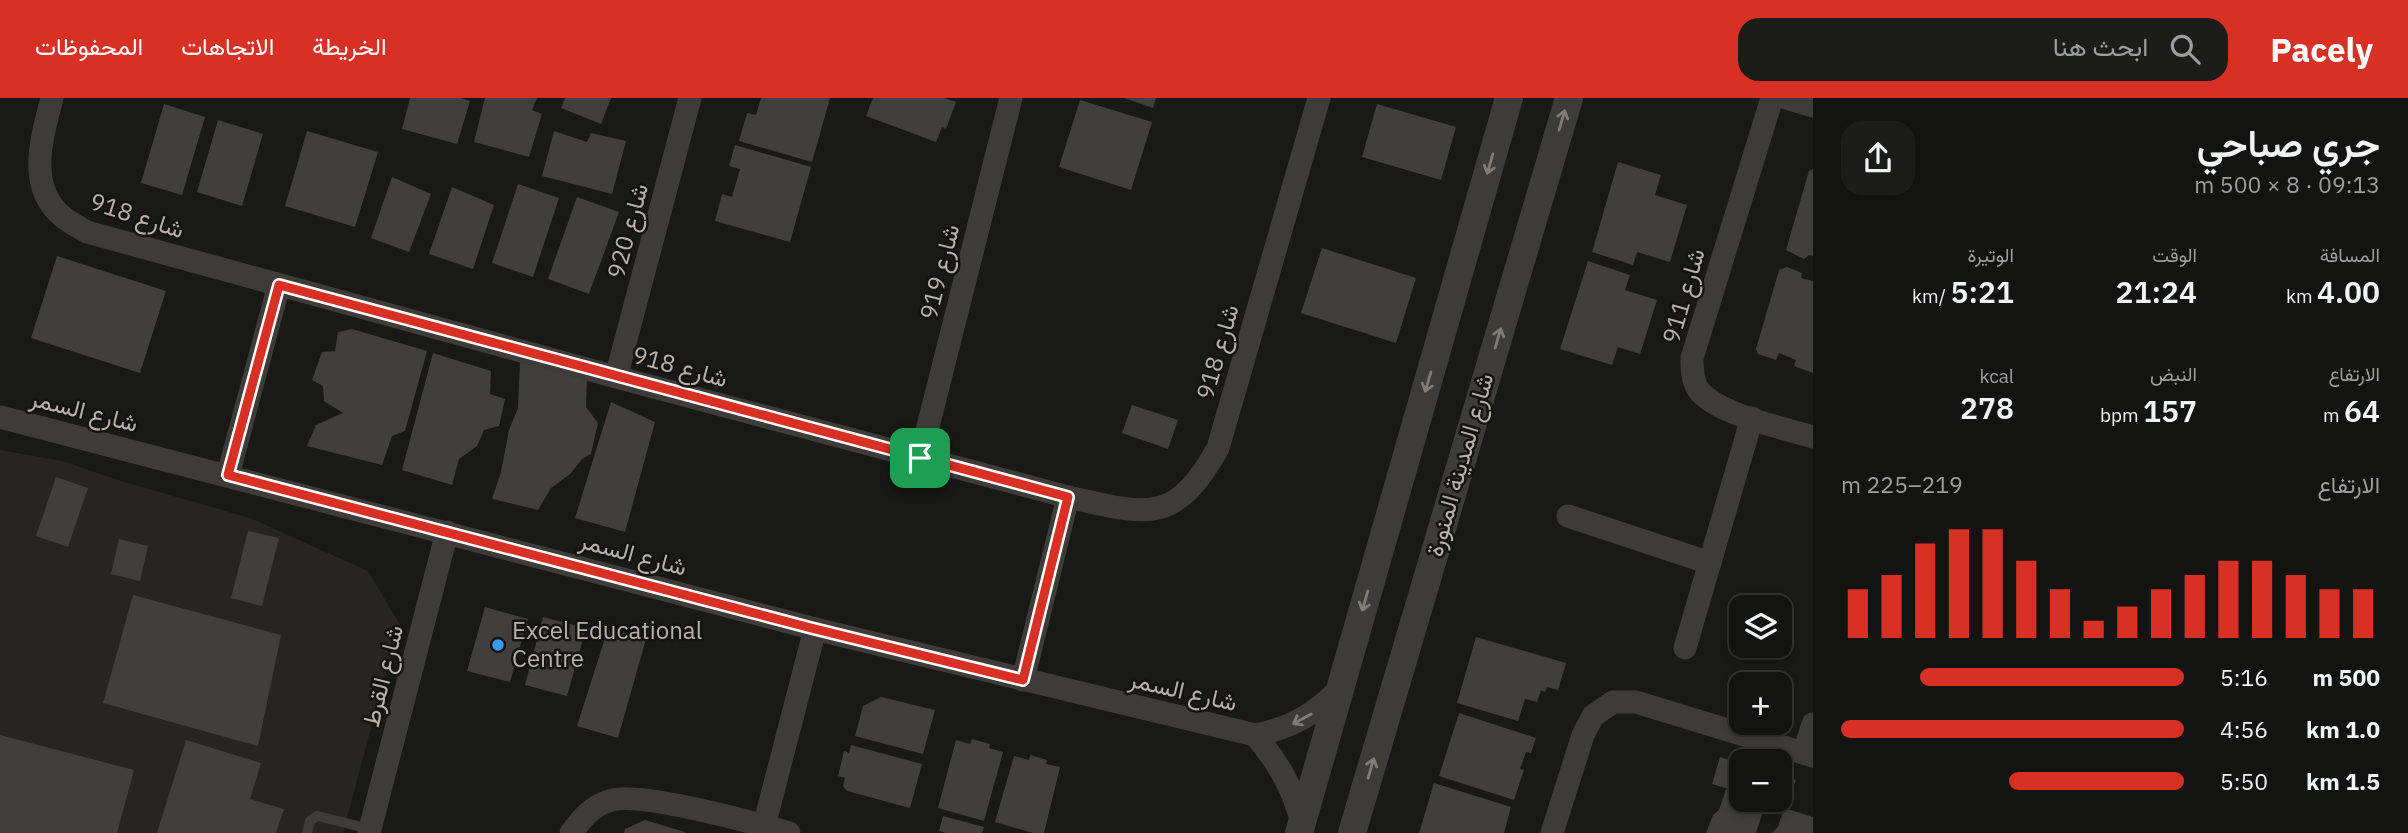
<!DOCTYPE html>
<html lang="ar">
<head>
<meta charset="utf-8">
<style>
	:root { --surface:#131311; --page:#1c1c1a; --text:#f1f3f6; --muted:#9d9e9f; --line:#323231; --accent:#d93025 }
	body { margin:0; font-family:"IBM Plex Sans",Vazirmatn,sans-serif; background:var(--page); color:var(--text); direction:rtl; height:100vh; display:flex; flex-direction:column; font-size:26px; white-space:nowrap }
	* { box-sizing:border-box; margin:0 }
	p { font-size:23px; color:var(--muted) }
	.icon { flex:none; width:38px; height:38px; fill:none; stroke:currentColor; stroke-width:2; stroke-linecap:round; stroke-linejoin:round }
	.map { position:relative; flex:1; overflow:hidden; direction:ltr }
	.panel { display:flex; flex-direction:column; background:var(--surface); width:595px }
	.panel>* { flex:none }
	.fabs { position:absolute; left:1729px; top:497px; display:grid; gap:14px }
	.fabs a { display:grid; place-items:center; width:63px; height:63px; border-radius:14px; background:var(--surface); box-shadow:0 4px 10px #0003,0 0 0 2px var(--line); font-size:35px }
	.pin { position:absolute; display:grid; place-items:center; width:60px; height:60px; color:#fff; margin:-30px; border-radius:14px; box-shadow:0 4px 10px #0006 }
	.round { display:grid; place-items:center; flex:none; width:74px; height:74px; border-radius:21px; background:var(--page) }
	.head { display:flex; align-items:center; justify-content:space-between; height:119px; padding:0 28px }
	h1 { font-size:38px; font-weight:600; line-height:52px }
	.stats { display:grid; grid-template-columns:repeat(3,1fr); gap:10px; height:119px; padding:7px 28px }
	.stats div { display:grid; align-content:center }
	.stats b { font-size:30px; font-weight:600 }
	.stats small { font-size:19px; font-weight:400 }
	.stats p { font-size:19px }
	.chart { height:196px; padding:14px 28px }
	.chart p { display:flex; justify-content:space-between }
	.chart svg { width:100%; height:126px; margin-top:7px; stroke:var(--accent); stroke-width:6 }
	ul { padding:0 28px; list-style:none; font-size:23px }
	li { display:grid; grid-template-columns:112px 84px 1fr; align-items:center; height:52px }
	li i { height:18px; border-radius:9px; background:var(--accent) }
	header { display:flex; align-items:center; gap:42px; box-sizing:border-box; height:98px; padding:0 35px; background:var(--accent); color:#fff }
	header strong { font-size:33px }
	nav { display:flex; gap:38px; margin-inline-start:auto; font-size:24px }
	.search { width:490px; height:63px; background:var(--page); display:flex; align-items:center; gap:18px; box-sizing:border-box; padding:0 24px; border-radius:21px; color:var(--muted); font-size:26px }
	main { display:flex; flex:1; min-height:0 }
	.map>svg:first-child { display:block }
	.built { fill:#262523 }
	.building { fill:#413f3c }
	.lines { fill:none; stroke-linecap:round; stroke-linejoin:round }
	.service { stroke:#3e3c38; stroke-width:10 }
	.minor { stroke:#3e3c38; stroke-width:23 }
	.tertiary { stroke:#3e3c38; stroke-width:28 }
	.oneway { stroke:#827c76 }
	.route-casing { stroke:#fff; stroke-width:14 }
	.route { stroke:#d93025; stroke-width:9 }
	.poi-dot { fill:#399bef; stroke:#141412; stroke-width:2.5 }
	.labels { text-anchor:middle; stroke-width:5; stroke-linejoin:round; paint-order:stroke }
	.street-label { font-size:24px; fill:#b9b1a9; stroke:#141412 }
	.poi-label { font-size:24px; fill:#b9b1a9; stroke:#141412; text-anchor:start }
</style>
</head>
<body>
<header>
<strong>Pacely</strong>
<div class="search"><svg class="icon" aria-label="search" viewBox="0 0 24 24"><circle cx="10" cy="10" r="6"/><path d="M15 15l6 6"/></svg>ابحث هنا</div>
<nav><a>الخريطة</a><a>الاتجاهات</a><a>المحفوظات</a></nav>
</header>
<main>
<section class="panel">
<div class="head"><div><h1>جري صباحي</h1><p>09:13 · 8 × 500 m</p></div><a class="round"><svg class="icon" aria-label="share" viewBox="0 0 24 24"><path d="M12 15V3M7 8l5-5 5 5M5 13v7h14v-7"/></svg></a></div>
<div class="stats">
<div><p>المسافة</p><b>4.00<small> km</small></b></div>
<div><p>الوقت</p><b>21:24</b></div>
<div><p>الوتيرة</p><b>5:21<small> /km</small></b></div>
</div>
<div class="stats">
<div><p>الارتفاع</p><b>64<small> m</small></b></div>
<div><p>النبض</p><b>157<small> bpm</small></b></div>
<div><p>kcal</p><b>278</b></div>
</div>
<div class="chart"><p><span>الارتفاع</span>219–225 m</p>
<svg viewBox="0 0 160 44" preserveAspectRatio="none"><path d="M5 44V27M15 44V22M25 44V11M35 44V6M45 44V6M55 44V17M65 44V27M75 44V38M85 44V33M95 44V27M105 44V22M115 44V17M125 44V17M135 44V22M145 44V27M155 44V27"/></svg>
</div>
<ul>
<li><b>500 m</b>5:16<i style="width:77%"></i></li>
<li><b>1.0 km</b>4:56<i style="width:100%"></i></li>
<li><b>1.5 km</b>5:50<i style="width:51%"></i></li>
</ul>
</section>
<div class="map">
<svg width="1813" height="735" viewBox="0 0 1813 735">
	<rect width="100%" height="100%" fill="#191917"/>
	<path class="built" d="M0,352l63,11 58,20 129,37 118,53 31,52 -56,210h-343z"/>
	<g class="building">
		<path d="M410,0h51l9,3 -13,43 -55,-15z"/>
		<path d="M485,0h52l-5,12 10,4 -13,43 -55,-15z"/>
		<path d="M565,0h46l-10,26 -40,-16z"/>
		<path d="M761,0h69l-18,64 -73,-21 8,-28 9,2z"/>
		<path d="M873,0h72l11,4 -10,27 -4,-2 -6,15 -70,-26z"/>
		<path d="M1124,0h32l-3,10z"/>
		<path d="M1080,2l72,22 -21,68 -72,-23z"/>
		<path d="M164,6l41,13 -23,78 -41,-12z"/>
		<path d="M1377,6l79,23 -15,53 -79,-23z"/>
		<path d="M218,22l45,14 -21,72 -45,-14z"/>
		<path d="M307,33l71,21 -23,75 -70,-21z"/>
		<path d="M554,33l33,11 4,-9 35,8 -14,53 -70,-18z"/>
		<path d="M735,47l76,22 -21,75 -75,-21 7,-27 10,3 8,-28 -11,-3z"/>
		<path d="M1618,64l43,13 -6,20 32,10 -17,57 -33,-10 -4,13 -41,-13z"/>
		<path d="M1813,71v87l-4,-1 -5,4 -18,-9 23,-79z"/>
		<path d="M392,79l39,17 -22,58 -38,-14z"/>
		<path d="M518,86l41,14 -26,79 -41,-14z"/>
		<path d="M452,89l42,18 -21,64 -44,-15z"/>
		<path d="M577,99l42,15 -30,82 -41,-15z"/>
		<path d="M1322,150l94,30 -20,65 -95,-30z"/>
		<path d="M57,158l109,35 -26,82 -109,-35z"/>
		<path d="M1588,163l42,14 -5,15 32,10 -17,54 -22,-7 -6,18 -52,-16z"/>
		<path d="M1787,169l15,6 -1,5 12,3v92l-19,-7 2,-6 -17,-7 -3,7 -18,-6 -2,-5 23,-79z"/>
		<path d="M352,231l75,22 -22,80 -13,5 -10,29 -75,-19 9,-21 27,-12 -19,-12 -1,-15 -11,-6 10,-28 13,-1 3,-19z"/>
		<path d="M433,255l58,18 -1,23 15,5 -6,27 -15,4 -7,16 -18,13 -7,26 -50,-15z"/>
		<path d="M520,264l67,15 -1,30 12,16 -7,31 -9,5 -12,15 -19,14 -13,22 -46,-11 9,-27 8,-42 9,-22z"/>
		<path d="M611,304l44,20 -30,110 -50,-14z"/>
		<path d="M1132,307l46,15 -10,29 -46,-16z"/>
		<path d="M56,379l32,11 -20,59 -32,-11z"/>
		<path d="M248,433l31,7 -17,68 -31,-8z"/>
		<path d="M119,441l29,7 -8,35 -29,-7z"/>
		<path d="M133,497l148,40 -23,111 -155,-43z"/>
		<path d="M485,509l43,12 -18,63 -43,-11z"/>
		<path d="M543,519l43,11 -19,68 -42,-11z"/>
		<path d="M608,531l38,10 -28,99 -41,-12z"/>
		<path d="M1476,539l90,26 -8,27 -11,-3 -2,5 -4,-2 -4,12 -12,-3 -7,22 -61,-18z"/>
		<path d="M881,599l54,13 -12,44 -68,-18 8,-30z"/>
		<path d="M1459,615l77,25 -5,15 -5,-1 -6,17 4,1 -10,30 -75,-24z"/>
		<path d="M0,637l134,35 -17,63h-117z"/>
		<path d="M972,641l18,5 -1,4 14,4 -19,69 -46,-13 18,-68 14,4z"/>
		<path d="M186,642l75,23 -11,36 34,10 -8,24h-119z"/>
		<path d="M851,647l71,19 -12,44 -63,-17 -4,-5 2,-8 -7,-2 6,-25 5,2z"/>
		<path d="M1030,657l17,5 -1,4 14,3 -16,66h-11l-38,-11 19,-66 15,4z"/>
		<path d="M1720,659l16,5 -7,27 -17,-5z"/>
		<path d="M1780,677l16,5 -10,27 -18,-7h12z"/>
		<path d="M1434,685l77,24 -7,26h-85z"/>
		<path d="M1726,691l15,5v6h18l7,2 -10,31h-50l7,-18 6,-5z"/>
		<path d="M1784,710l29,9v16h-41l6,-6z"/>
		<path d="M943,718l41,11 -2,6h-36l-7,-2z"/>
		<path d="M645,722l40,12v1h-61l1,-4z"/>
	</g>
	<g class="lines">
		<path class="service" d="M307,735l3,-12 7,-5 53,13"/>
		<g class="minor">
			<path d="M52,0c-10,39 -26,89 11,119 7,6 16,10 24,15l529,145 452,120c78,17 106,30 150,-49l101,-350"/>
			<path d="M1772,0l-80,260c0,10 0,22 6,31 17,25 86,39 115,48"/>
			<path d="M1786,0l27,8"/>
			<path d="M616,279l74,-279"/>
			<path d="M0,319l815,212 440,106c36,-7 61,-21 86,-48"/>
			<path d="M920,360l91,-360"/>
			<path d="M228,377l51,-190"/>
			<path d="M1568,418l142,47"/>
			<path d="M1685,550l67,-230"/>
			<path d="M1023,582l45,-183"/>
			<path d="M1255,637c23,27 38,53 47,88"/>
			<path d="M1804,655l9,-29"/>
			<path d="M764,728l51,-197"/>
			<path d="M369,735l78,-301"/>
			<path d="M571,735c12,-16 22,-28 41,-33 30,-8 144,23 177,33"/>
			<path d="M1552,735l31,-98 10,-19 20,-14h23l177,54"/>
		</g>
		<g class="tertiary">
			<path d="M1299,735l210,-735"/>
			<path d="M1352,735l217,-735"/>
		</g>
	</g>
	<defs><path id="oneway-shaft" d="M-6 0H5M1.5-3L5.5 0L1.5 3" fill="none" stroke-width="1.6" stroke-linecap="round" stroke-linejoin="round" transform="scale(1.75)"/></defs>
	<g class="oneway">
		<use href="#oneway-shaft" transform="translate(1562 22) rotate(-74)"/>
		<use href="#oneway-shaft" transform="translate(1490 66) rotate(106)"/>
		<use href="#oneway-shaft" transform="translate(1498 240) rotate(-74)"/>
		<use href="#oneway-shaft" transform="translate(1428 284) rotate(106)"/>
		<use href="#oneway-shaft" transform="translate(1365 503) rotate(106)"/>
		<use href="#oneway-shaft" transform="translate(1302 621) rotate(151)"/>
		<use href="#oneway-shaft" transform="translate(1371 670) rotate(-74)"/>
	</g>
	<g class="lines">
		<defs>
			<path id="route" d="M279,187l789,212 -45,183 -208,-51 -587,-154z"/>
		</defs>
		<use href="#route" class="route-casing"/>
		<use href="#route" class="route"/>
	</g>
	<circle class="poi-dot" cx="498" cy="547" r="7"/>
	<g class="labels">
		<g class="street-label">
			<text transform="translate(137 118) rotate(18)" y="8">شارع 918</text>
			<text transform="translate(628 133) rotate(-75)" y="8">شارع 920</text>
			<text transform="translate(940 174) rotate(-76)" y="8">شارع 919</text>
			<text transform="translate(1684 198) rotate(-74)" y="8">شارع 911</text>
			<text transform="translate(1218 254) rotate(-74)" y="8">شارع 918</text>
			<text transform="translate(680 269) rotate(15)" y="8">شارع 918</text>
			<text transform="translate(84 313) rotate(14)" y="8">شارع السمر</text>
			<text transform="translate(1460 367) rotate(-74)" y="8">شارع المدينة المنورة</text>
			<text transform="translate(633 456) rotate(15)" y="8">شارع السمر</text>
			<text transform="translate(383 578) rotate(-76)" y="8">شارع القرط</text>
			<text transform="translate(1183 593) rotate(13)" y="8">شارع السمر</text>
		</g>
		<g class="poi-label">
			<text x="512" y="541">Excel Educational<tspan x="512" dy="28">Centre</tspan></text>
		</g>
	</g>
</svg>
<div class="fabs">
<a><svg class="icon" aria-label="layers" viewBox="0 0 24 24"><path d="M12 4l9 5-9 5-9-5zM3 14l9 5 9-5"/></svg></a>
<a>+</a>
<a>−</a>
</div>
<div class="pin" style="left:920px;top:360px;background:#1e9e55"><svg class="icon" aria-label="arrive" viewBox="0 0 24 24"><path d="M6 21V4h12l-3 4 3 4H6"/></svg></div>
</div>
</main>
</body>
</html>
